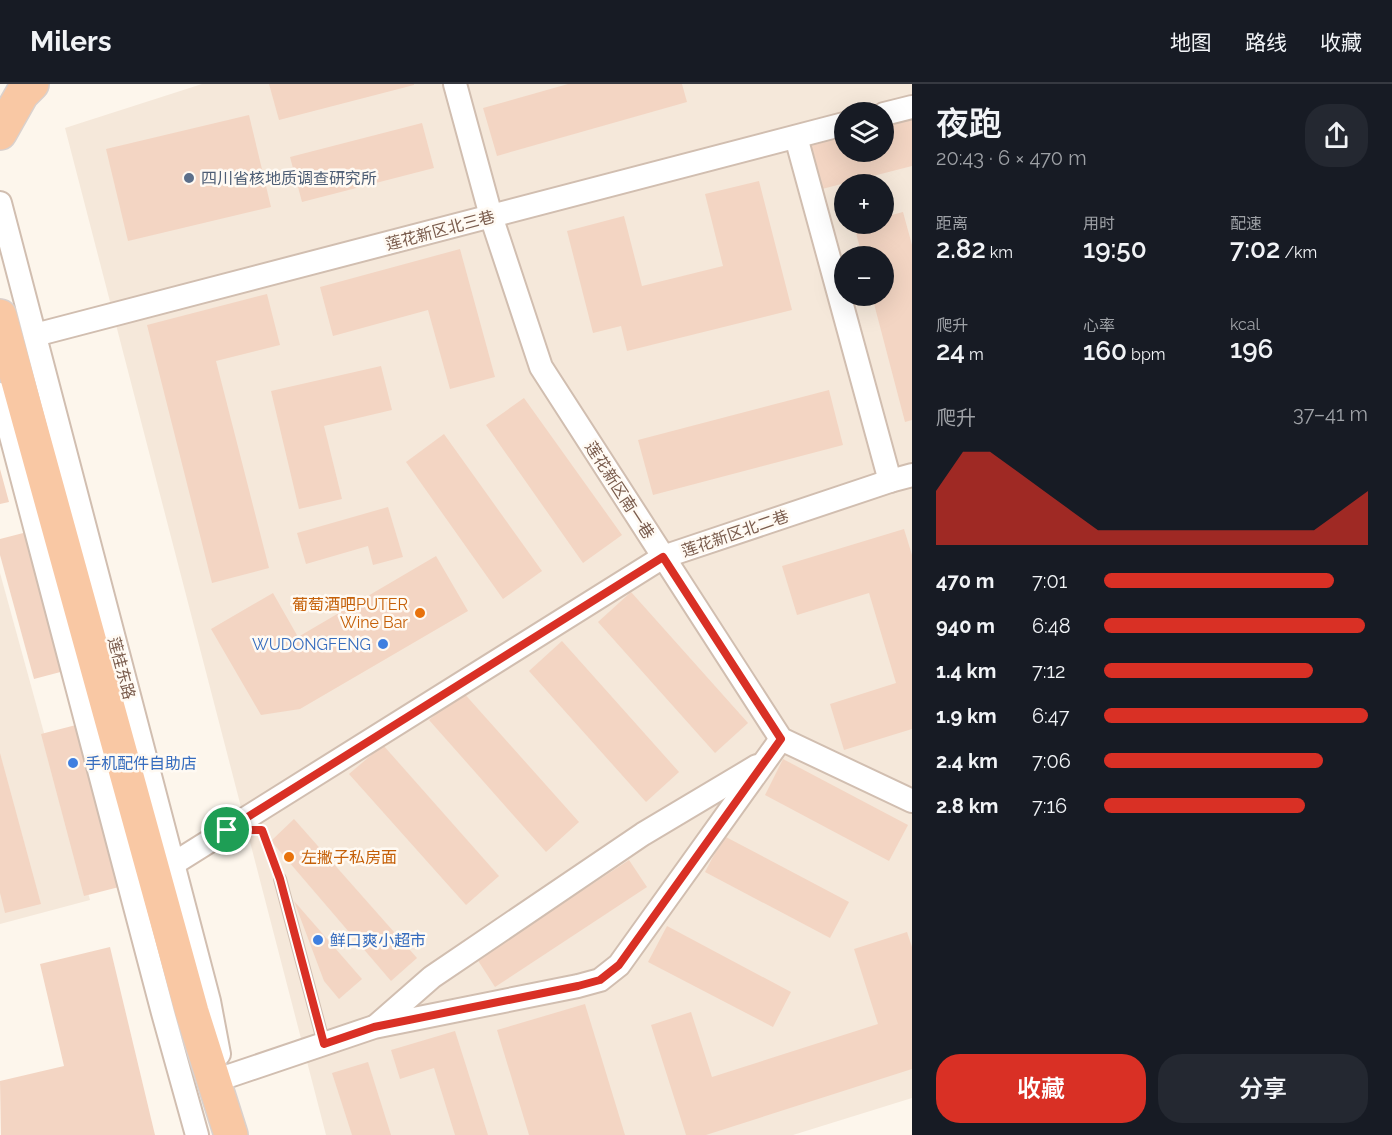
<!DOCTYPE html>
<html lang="zh">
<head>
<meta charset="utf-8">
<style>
	:root { --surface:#171b24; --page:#242831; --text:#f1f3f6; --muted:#9ea1a6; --line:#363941; --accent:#d93025 }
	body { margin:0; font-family:Raleway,"Noto Sans SC",sans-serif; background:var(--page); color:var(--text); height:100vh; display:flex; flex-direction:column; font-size:22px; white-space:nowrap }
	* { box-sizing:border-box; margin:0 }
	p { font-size:20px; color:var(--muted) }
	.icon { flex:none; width:33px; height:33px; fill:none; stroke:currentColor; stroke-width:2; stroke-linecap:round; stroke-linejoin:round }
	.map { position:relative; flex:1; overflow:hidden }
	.panel { display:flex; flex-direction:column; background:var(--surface); width:480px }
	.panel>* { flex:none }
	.controls { position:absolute; left:834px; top:18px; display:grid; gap:12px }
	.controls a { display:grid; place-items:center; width:60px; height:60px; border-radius:50%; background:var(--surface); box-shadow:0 6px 24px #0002; font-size:30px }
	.pin { position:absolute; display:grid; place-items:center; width:51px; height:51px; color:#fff; margin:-26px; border:3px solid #fff; border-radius:50%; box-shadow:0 2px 6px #0007 }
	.round { display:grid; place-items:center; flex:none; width:63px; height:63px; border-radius:24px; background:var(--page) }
	.summary { display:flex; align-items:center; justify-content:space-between; height:102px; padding:0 24px }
	h1 { font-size:33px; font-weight:600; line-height:45px }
	.metrics { display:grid; grid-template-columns:repeat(3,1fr); gap:9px; height:102px; padding:6px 24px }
	.metrics div { display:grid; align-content:center }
	.metrics b { font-size:26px; font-weight:600 }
	.metrics small { font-size:16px; font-weight:400 }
	.metrics p { font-size:16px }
	.chart { height:168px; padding:12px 24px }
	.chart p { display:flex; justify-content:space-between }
	.chart svg { width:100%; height:108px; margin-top:6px; fill:var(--accent); opacity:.7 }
	.cta { display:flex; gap:12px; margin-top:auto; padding:12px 24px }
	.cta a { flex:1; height:69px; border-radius:24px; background:var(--accent); color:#fff; font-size:24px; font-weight:600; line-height:69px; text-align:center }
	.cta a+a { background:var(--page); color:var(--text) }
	ul { padding:0 24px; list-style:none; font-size:20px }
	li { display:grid; grid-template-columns:96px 72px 1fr; align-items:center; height:45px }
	li i { height:15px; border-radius:8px; background:var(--accent) }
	header { display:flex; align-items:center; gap:36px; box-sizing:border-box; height:84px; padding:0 30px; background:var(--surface); border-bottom:2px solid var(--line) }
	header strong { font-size:28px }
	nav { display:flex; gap:33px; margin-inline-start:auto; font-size:21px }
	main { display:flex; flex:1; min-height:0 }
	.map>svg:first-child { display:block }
	.residential { fill:#f5e8da; fill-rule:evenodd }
	.building { fill:#f3d5c3 }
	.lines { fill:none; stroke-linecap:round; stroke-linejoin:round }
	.service-casing { stroke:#d1beb0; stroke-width:14 }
	.minor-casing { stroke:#d1beb0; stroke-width:26 }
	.trunk-casing { stroke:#dad1cd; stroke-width:36 }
	.path { stroke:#d9b8a5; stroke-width:4; stroke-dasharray:1.5 4.5; stroke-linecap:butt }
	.service { stroke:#fff; stroke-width:10 }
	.minor { stroke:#fff; stroke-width:22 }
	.trunk { stroke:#f9c8a4; stroke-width:33 }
	.route-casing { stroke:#fff; stroke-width:12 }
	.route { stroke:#d93025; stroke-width:8 }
	.service-dot { fill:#5c6f8a; stroke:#fffaf3; stroke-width:2 }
	.food-dot { fill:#e8710a; stroke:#fffaf3; stroke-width:2 }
	.shop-dot { fill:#3f7fe0; stroke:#fffaf3; stroke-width:2 }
	.labels { text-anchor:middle; stroke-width:5; stroke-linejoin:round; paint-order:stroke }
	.service-label { font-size:16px; fill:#4e5e75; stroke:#fffaf3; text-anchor:start }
	.street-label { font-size:16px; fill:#7a5c4d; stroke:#fffaf3 }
	.food-label { font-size:16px; fill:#c56008; stroke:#fffaf3; text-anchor:end }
	.shop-label { font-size:16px; fill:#366cbe; stroke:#fffaf3; text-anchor:start }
</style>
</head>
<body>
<header>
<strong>Milers</strong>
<nav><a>地图</a><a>路线</a><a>收藏</a></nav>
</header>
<main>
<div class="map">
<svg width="912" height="1051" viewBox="0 0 912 1051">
	<rect width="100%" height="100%" fill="#fdf6ec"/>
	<g class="residential">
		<path d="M202,0h710v1014l-119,37h-467l-261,-1007zM844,28h40v40h-40zM844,100h40v40h-40zM844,172h40v40h-40z"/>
		<path d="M0,489l90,327 -90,24z"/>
	</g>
	<g class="building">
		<path d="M269,0h145v1l-135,35z"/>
		<path d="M568,0h114l5,18 -190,54 -14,-48z"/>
		<path d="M249,31l22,92 -143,34 -22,-92z"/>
		<path d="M912,34v48l-90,23 -12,-46 34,-9v18h40v-27z"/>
		<path d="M422,39l12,45 -132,34 -12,-45z"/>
		<path d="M759,97l33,129 -165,41 -6,-25 -28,7 -26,-102 57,-15 18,70 81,-20 -18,-72z"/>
		<path d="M903,128l9,33v175l-7,2 -33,-126h12v-40h-22l-8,-31 30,-1v-7z"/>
		<path d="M460,165l35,128 -45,12 -22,-79 -95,26 -13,-49z"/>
		<path d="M267,210l13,51 -64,16 53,207 -57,15 -65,-258z"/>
		<path d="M381,282l11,44 -68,16 18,73 -43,10 -28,-118z"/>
		<path d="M829,306l14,55 -190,50 -15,-55z"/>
		<path d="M524,314l98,137 -39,28 -97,-138z"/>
		<path d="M444,350l98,137 -39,28 -97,-137z"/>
		<path d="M0,385l9,33 -9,2z"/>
		<path d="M388,423l15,50 -30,8 -5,-19 -62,18 -9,-31z"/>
		<path d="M904,445l8,26v174l-68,21 -14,-46 66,-21 -27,-90 -72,22 -15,-49z"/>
		<path d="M31,447l37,139 -34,9 -34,-124v-16z"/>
		<path d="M436,472l32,55 -168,98 -39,6 -50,-86 62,-36 25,44z"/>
		<path d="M631,508l117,131 -33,30 -117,-131z"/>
		<path d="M562,557l117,131 -33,30 -117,-131z"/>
		<path d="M462,607l117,131 -33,30 -117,-132z"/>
		<path d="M76,641l43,162 -35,9 -43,-162z"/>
		<path d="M383,661l116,131 -33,29 -117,-131z"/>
		<path d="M0,669l41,151 -36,9 -5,-20z"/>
		<path d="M783,675l125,66 -19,36 -124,-66z"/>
		<path d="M294,735l123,139 -26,23 -120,-140z"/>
		<path d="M724,752l125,66 -19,36 -125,-66z"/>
		<path d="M629,776l18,27 -152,100 -18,-28z"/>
		<path d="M294,817l68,78 -23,20 -15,-18z"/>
		<path d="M667,842l124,66 -18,35 -125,-65z"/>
		<path d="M907,848l5,15v122l-206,66h-20l-35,-110 40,-13 21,65 166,-53 -24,-75z"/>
		<path d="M110,863l45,188h-154l-1,-54 64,-15 -24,-102z"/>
		<path d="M585,920l40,131h-96l-32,-105z"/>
		<path d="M455,947l33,104h-33l-21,-67 -34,11 -9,-29z"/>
		<path d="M368,978l23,73h-39l-20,-62z"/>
	</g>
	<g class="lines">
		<defs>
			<path id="service" d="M280,795l44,165"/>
			<g id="minor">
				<path d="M455,0l36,132 50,151 240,372 131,62"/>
				<path d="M884,30l28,-7"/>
				<path d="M796,53l94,344"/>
				<path d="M0,119l209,798 10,53"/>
				<path d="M35,251l809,-211"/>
				<path d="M0,310l163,619 34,122"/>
				<path d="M173,780l490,-307 227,-76 22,-6"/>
				<path d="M376,942l56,-49 211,-143 114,-68"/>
				<path d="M223,994l151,-51 204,-41 22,-6 19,-15 162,-226"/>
			</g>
			<g id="trunk">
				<path d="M0,49l22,-39 10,-10"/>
				<path d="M0,232l192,696 39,123"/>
			</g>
		</defs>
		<use href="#service" class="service-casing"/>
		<use href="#minor" class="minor-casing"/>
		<use href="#trunk" class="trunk-casing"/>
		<path class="path" d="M263,747l12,36"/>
		<use href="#service" class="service"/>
		<use href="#minor" class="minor"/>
		<use href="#trunk" class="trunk"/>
	</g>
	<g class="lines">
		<defs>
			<path id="route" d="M663,473l118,182 -162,226 -19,15 -22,6 -204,41 -50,17 -44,-165 -18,-49h-35z"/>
		</defs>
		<use href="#route" class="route-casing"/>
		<use href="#route" class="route"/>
	</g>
	<circle class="service-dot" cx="189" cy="94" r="6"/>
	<g class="food-dot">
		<circle cx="420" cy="529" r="6"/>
		<circle cx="289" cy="773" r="6"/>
	</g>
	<g class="shop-dot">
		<circle cx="383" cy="560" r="6"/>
		<circle cx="73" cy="679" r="6"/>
		<circle cx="318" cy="856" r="6"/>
	</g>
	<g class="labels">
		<g class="service-label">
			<text x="201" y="100">四川省核地质调查研究所</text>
		</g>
		<g class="street-label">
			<text transform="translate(440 146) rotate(-15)" y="6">莲花新区北三巷</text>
			<text transform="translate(620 406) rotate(57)" y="6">莲花新区南一巷</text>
			<text transform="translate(735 449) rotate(-19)" y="6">莲花新区北二巷</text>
			<text transform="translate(122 584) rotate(75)" y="6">莲桂东路</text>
		</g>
		<g class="food-label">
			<text x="408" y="526">葡萄酒吧PUTER<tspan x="408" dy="18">Wine Bar</tspan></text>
			<text x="301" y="779" text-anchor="start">左撇子私房面</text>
		</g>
		<g class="shop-label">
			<text x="371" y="566" text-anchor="end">WUDONGFENG</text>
			<text x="85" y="685">手机配件自助店</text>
			<text x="330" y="862">鲜口爽小超市</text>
		</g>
	</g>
</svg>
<div class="controls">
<a><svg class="icon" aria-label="layers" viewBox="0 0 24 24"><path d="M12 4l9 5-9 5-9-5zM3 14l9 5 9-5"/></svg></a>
<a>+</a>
<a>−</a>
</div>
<div class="pin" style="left:227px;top:746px;background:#1e9e55"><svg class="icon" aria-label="arrive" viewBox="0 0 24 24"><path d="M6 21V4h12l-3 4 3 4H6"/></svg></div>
</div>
<section class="panel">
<div class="summary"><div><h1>夜跑</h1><p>20:43 · 6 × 470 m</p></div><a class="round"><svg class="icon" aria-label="share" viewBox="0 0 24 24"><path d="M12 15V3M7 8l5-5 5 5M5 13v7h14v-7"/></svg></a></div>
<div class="metrics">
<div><p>距离</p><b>2.82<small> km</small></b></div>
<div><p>用时</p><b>19:50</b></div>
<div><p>配速</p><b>7:02<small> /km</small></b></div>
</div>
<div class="metrics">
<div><p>爬升</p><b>24<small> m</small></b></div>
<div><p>心率</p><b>160<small> bpm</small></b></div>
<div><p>kcal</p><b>196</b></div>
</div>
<div class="chart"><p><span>爬升</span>37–41 m</p>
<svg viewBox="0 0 160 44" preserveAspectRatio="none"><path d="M0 44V22L10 6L20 6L30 14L40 22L50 30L60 38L70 38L80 38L90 38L100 38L110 38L120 38L130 38L140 38L150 30L160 22V44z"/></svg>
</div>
<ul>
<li><b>470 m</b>7:01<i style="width:87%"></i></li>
<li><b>940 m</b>6:48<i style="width:99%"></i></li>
<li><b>1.4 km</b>7:12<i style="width:79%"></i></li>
<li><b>1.9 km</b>6:47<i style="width:100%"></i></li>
<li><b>2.4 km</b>7:06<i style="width:83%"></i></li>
<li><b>2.8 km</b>7:16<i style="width:76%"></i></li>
</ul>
<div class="cta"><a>收藏</a><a>分享</a></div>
</section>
</main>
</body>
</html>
